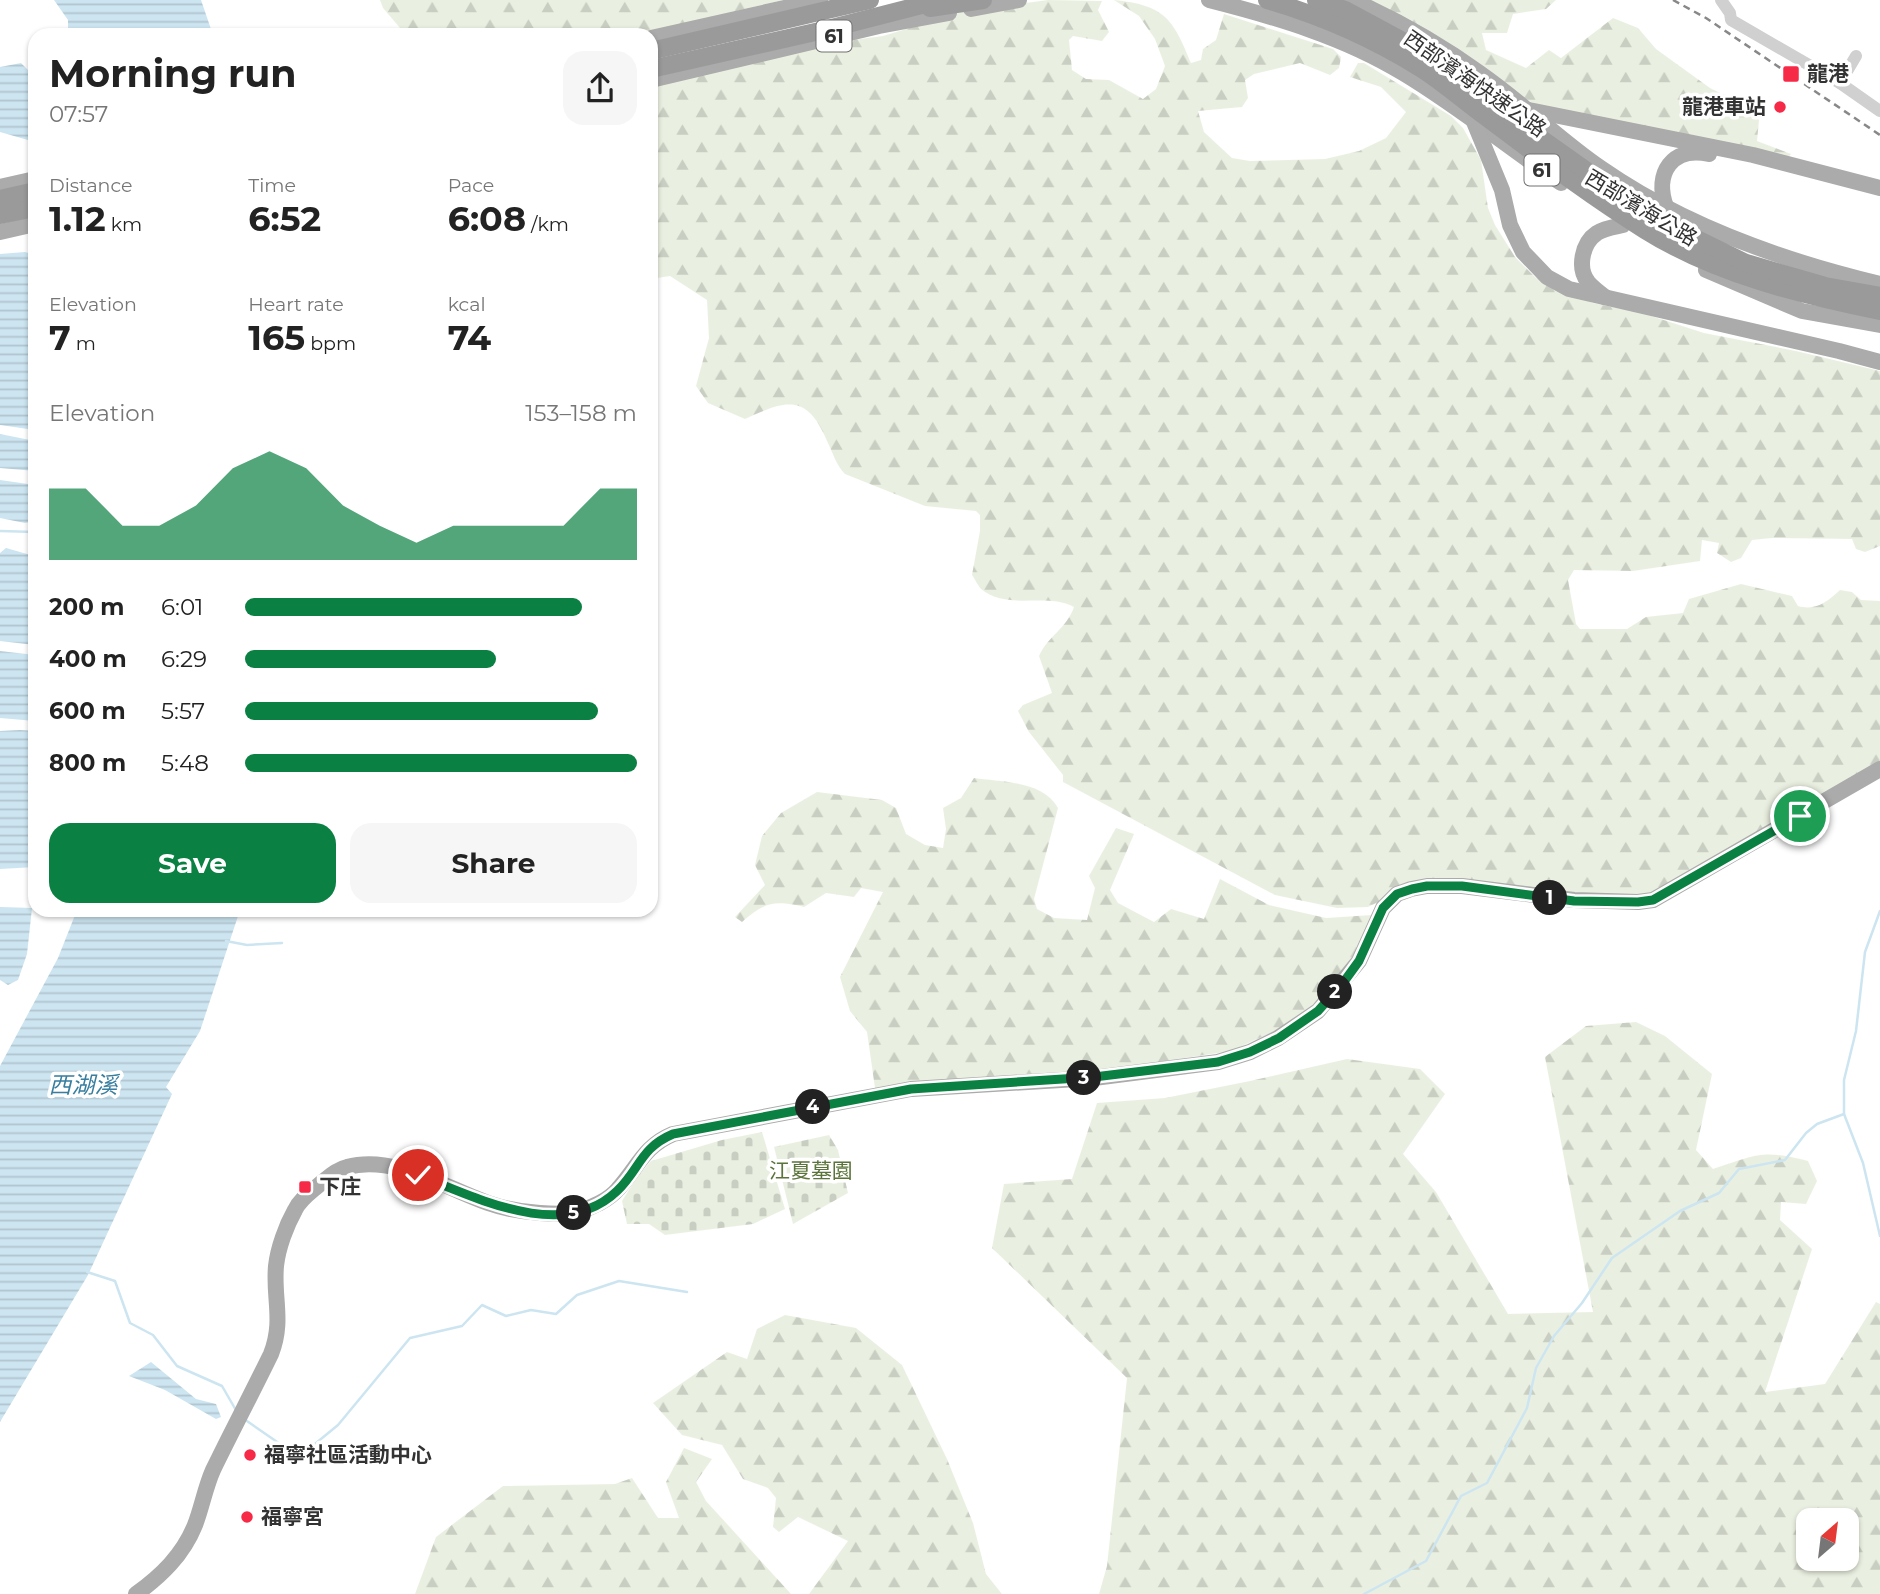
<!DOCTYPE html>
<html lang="en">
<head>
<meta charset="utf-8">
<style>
	:root { --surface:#fff; --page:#f6f6f6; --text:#222; --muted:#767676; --accent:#0b8043 }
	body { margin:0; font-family:Montserrat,"Noto Sans TC",sans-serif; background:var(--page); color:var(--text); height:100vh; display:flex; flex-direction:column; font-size:26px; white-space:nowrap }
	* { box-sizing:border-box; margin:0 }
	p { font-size:23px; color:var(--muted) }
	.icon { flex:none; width:38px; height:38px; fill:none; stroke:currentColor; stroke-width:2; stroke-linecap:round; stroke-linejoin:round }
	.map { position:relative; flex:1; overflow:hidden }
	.drawer { position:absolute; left:28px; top:28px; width:630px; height:889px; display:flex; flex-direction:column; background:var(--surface); border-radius:21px; box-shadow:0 2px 5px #0004 }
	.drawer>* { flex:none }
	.needle { width:46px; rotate:28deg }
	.tools { position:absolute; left:1796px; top:1508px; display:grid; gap:14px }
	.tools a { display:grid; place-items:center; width:63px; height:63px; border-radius:14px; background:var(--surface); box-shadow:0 2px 5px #0004; font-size:35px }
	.pin { position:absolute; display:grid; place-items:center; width:60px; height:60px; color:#fff; margin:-30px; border:4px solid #fff; border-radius:50%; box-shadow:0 2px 7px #0007 }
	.km { position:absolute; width:35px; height:35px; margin:-18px; border-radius:50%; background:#222; color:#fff; font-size:19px; line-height:35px; text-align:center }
	.round { display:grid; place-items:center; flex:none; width:74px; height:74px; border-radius:21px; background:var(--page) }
	.headline { display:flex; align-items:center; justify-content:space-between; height:119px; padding:0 21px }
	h1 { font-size:38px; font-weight:700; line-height:52px }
	.metrics { display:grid; grid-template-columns:repeat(3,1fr); gap:10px; height:119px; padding:7px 21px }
	.metrics div { display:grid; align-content:center }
	.metrics b { font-size:35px; font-weight:700 }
	.metrics small { font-size:19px; font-weight:400 }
	.metrics p { font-size:19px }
	.chart { height:196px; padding:14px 21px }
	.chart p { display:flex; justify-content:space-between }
	.chart svg { width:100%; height:126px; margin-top:7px; fill:var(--accent); opacity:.7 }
	.button { display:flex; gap:14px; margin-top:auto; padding:14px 21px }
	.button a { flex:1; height:80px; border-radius:21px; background:var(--accent); color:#fff; font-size:28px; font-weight:700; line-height:80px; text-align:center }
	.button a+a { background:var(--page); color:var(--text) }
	ul { padding:0 21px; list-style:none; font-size:23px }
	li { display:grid; grid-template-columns:112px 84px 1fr; align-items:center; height:52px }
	li i { height:18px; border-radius:9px; background:var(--accent) }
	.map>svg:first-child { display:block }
	.forest { fill:url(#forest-firs); fill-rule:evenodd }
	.cemetery { fill:url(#cemetery-stones) }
	.water { fill:url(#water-rules) }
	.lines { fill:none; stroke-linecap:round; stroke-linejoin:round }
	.stream { stroke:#cce5f1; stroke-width:2.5 }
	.minor { stroke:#d0d0d0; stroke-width:12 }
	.major { stroke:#ababab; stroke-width:16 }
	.highway { stroke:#9a9a9a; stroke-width:18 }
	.rail { stroke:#888; stroke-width:2.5; stroke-dasharray:7 5; stroke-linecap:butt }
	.route-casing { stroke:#fff; stroke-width:14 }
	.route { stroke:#0b8043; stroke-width:9 }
	.poi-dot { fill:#f62946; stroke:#fff; stroke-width:2.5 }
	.labels { text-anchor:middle; stroke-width:7; stroke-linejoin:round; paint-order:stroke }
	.shield { fill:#fff; stroke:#707070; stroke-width:2 }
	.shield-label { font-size:19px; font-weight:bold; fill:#333 }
	.poi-label { font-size:21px; font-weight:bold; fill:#333; stroke:#fff; text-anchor:start }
	.street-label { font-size:21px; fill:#333; stroke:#fff }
	.park-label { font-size:21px; fill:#5a743a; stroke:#fff }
	.water-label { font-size:23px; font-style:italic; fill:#377e9f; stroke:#fff }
</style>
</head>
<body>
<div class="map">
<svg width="1880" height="1594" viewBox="0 0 1880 1594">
	<defs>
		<pattern id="forest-firs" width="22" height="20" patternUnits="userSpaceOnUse" patternTransform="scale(1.75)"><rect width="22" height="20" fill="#eaf0e1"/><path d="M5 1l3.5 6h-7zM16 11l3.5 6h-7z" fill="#c9cec2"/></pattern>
		<pattern id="cemetery-stones" width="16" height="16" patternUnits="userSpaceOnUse" patternTransform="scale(1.75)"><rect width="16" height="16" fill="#eaf0e1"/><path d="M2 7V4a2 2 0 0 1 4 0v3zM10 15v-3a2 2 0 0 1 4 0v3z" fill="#c9cec2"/></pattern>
		<pattern id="water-rules" width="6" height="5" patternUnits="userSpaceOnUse" patternTransform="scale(1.75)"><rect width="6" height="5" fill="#cce5f1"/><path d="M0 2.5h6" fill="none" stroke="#b0c5cf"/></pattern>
	</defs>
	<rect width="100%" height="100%" fill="#fff"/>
	<g class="forest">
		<path d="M380,0h403l-146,35h-231l-23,-27z"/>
		<path d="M1048,0l54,1 -4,9 11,22 -7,9 -29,-5 -4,4 3,30 14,9 23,1 34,19 13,-10 9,-23 -10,-27 -16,-23 -25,-16c50,5 59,18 77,63l10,-3 2,-11 13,-9 8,-26 109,35 8,8 -2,11 -9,7 -30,-12 -46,11 -9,6 3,18 -6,9 -44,4 6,21 28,26 18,3 75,-2 34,-8 27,-13 20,-26 -25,-25 -31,-10 8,-14h6l87,53 12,12 18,32 7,48 7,17 20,32 21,21 57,25 49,10 62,20 92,18 84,20v175l-15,6 -9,-3 -4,-10 -80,-1 -20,2 -11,18 -10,4 -14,-9 2,-10 -17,-3 -2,21 -67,10 -59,-1 -6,10 8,44 4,5h47l19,-12 37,-4 6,-14 52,-15 51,12 6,10c18,5 29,-4 42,-16l12,2 9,8 19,1v162l-216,129 -47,4 -184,-17h-8l-57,28 -31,1 -62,-13 -212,-113v-7l-34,-43 -11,-21 5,-6 29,-12 -13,-37c9,-20 28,-28 35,-49 -28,-15 -66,4 -93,-18 -3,-3 -6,-10 -9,-14l8,-44v-16l-4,-4 -51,-5 -80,-32c-9,-9 -12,-21 -18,-33 -20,-48 -41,-41 -82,-22l-37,-16 -12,-17 13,-48 -2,-38 -37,-24 -19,3v-194l163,-40 69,-9 82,-25z"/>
		<path d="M1365,0h191l-10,9 -33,5 -6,19h-25l4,17 40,18 23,-18 12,8 52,-40 25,10 18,21 54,39 41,20 8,12 -2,21 34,13 -6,7 -249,-57 -32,-13z"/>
		<path d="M974,778c28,4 69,3 84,30l-24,91 3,10 17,9 33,2 8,-32 -6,-12 27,-48 18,6 -24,56 8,13 36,19 17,-13 33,10 16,-40 49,26 57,13 46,-3 8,7 -64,90 -85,39 -157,24 -199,13 -8,-56 -17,-21 -10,-34 43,-85 -22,-4 -7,9 -28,-4 -22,14c-30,-7 -39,-5 -62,15l-7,-5 30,-32 -10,-20 7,-29 19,-23 36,-21 65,8 14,8 10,26 19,11 18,3 3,-19 -3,-21 18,-10z"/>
		<path d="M1636,1022l29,14 47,38 -16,76 17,19c43,-14 49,-20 95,-8l9,20 -11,23 -25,-2 -1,18 32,29 -47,143 60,-8 51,-82 4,2v290h-781l8,-28 20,-188 -135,-130 12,-64 68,-5 25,-76 68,-5 85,-17 97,-22 73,10 25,25 -42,60 33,38 72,122 85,-2 -48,-255 41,-31zM1808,1521h38v38h-38z"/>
		<path d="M785,1315l71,13 46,37 45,94 26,64 13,51 16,20h-193l39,-53 -50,-24 -19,15 -6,-5 3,-29 -8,-10 -25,-9 -21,-34 -40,-10 -29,-32 74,-51 20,7 10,-30z"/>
		<path d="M684,1448l28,11 -16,23 10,19 85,93h-376l21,-57 67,-51 112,-2 17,-6 26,40h21l-13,-36z"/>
	</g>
	<g class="cemetery">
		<path d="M762,1132l23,77 -32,15 -88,11 -16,-11h-22l-5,-23 15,-24 14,-16 71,-21z"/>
		<path d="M829,1135l9,15 10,43 -55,31 -19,-77z"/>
	</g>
	<g class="water">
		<path d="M54,0h147l12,35h-145v-15z"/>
		<path d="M21,63l14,14v65l-35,-10v-65z"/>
		<path d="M25,252l10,3v175l-35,-5v-171z"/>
		<path d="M0,434l35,7v30l-35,-3z"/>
		<path d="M0,480l35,5v36l-10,2 -25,-5z"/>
		<path d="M6,548l21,6 8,-1v92l-35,-4v-88z"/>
		<path d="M0,651l35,4v66l-35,-3z"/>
		<path d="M20,730l15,1v136l-35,2v-138z"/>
		<path d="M0,907l32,1 -5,46 -9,26 -10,5 -8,-5z"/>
		<path d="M77,910h163l-40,121 -34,56 6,7 -84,181 -88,147v-356l58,-108z"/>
		<path d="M151,1362l45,37 20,5 5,13 -5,2 -51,-29 -36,-14z"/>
	</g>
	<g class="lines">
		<g class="stream">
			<path d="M0,531l35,1"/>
			<path d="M1880,911l-15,41 -9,79 -12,49v34l19,49 17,73"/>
			<path d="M226,941l21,4 35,-2"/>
			<path d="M87,1272l28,9 15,42 23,12 24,31 45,20 15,26"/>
			<path d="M244,1419l55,38 39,-32 72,-87 52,-12 20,-21 24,11 25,-6 25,4 21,-19 42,-14 68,11"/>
			<path d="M1364,1594l62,-33 35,-65 26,-13 40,-75 9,-40 18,-32 28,-33 30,-45 68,-47 39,-18 20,-24 46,-9 21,-27 11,-9 27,-10"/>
		</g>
		<g class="minor">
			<path d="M1721,0l9,13 1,7 109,63"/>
			<path d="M1856,56l-16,27 40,28"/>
		</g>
		<g class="major">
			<path d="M1209,0c67,17 135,37 194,73 55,33 105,74 158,110"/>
			<path d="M1352,0c45,20 89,45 129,74 42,29 78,66 121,95 82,57 182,92 278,115"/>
			<path d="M971,9l48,-9"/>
			<path d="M651,38l169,-38"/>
			<path d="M651,80l228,-54 70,-13"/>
			<path d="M1529,110l224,45 127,33"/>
			<path d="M1474,122l28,68 8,35 13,27 24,25 22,12 270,62 41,11"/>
			<path d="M0,187l35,-8"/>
			<path d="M1666,207c-12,-34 6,-61 43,-53"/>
			<path d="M0,232l35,-8"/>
			<path d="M1706,270l96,41 78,14"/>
			<path d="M1605,297c-6,-5 -12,-9 -17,-15 -11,-14 -6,-39 9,-49 8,-5 17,-6 26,-8"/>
			<path d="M136,1594c25,-18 47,-39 59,-69 7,-18 10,-37 18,-55 19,-39 39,-77 58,-116 13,-33 2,-56 5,-88 2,-18 10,-40 19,-56 5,-11 16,-18 25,-26 8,-6 17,-15 27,-17 47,-13 98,21 141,36 17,6 35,9 52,10 12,1 25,2 37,-1 14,-4 32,-12 41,-23 20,-22 26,-43 55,-55l238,-45 183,-11 124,-16 32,-10 28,-14 40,-27 41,-50 24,-53 14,-14 14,-5 16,-3h35l112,14 64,2 15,-2 227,-131"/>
		</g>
		<g class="highway">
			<path d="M1267,0c55,16 107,39 155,69 22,14 42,32 64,48 52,39 104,79 159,113 70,44 156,65 235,81"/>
			<path d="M1316,0l29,10 91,49 45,37 171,121 94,46 79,23 55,10"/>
			<path d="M930,8l53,-8"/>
			<path d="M651,51l219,-51"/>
			<path d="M651,69l173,-39 117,-30"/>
			<path d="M0,199l35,-8"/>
			<path d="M0,215l35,-7"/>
		</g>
		<path class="rail" d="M1673,0l33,18 174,117"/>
	</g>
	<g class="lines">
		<defs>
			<path id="route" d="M418,1175c57,22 145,68 199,16 23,-22 23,-43 56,-57l238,-45 183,-12 124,-15 32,-10 29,-14 39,-27 25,-28 16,-22 24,-53 14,-14 15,-5 15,-3h35l112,15 64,1 15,-2 147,-84"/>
		</defs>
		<use href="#route" class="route-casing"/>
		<use href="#route" class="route"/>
	</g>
	<g class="poi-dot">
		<rect x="1782" y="65" width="18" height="18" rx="3.5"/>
		<circle cx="1780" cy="107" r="7"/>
		<rect x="298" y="1180" width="14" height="14" rx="3.5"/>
		<circle cx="250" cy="1455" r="7"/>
		<circle cx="247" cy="1517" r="7"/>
	</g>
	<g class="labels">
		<g class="shield">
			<rect x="816.5" y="20.5" width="35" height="31" rx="5"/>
			<rect x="1524.5" y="154.5" width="35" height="31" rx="5"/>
		</g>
		<g class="shield-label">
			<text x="834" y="43">61</text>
			<text x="1542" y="177">61</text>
		</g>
		<g class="poi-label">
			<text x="1807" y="81">龍港</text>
			<text x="1766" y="114" text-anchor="end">龍港車站</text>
			<text x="319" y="1194">下庄</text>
			<text x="264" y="1462">福寧社區活動中心</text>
			<text x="261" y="1524">福寧宮</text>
		</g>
		<g class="street-label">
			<text transform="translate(1475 84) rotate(35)" y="7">西部濱海快速公路</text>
			<text transform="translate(1641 208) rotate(31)" y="7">西部濱海公路</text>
		</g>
		<g class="park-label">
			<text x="811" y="1178">江夏墓園</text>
		</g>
		<g class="water-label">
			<text x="83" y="1093">西湖溪</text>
		</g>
	</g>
</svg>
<div class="tools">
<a><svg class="needle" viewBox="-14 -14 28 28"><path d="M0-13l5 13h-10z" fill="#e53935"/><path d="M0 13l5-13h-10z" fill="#767676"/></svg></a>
</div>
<div class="pin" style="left:1800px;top:816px;background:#1e9e55"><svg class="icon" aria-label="arrive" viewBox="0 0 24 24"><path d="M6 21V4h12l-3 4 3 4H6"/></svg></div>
<div class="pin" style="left:418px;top:1175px;background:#d93025"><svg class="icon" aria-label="check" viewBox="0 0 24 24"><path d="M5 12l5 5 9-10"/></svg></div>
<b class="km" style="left:1550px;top:898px">1</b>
<b class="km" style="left:1335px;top:992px">2</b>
<b class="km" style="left:1084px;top:1078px">3</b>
<b class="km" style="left:813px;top:1107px">4</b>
<b class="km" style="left:574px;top:1213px">5</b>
<section class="drawer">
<div class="headline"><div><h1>Morning run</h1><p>07:57</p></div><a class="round"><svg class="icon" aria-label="share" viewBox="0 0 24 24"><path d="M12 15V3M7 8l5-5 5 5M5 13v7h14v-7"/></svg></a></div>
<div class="metrics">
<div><p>Distance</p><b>1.12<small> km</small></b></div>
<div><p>Time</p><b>6:52</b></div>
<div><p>Pace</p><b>6:08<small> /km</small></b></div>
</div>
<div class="metrics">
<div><p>Elevation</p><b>7<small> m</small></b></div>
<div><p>Heart rate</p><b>165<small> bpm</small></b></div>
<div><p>kcal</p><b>74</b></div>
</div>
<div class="chart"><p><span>Elevation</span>153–158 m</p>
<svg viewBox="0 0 160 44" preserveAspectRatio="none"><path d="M0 44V19L10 19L20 32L30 32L40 25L50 12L60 6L70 12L80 25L90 32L100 38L110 32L120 32L130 32L140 32L150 19L160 19V44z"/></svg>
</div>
<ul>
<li><b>200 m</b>6:01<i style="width:86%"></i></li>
<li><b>400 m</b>6:29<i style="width:64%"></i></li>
<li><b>600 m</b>5:57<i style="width:90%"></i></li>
<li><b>800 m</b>5:48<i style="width:100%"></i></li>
</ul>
<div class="button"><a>Save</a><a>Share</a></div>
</section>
</div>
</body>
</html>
